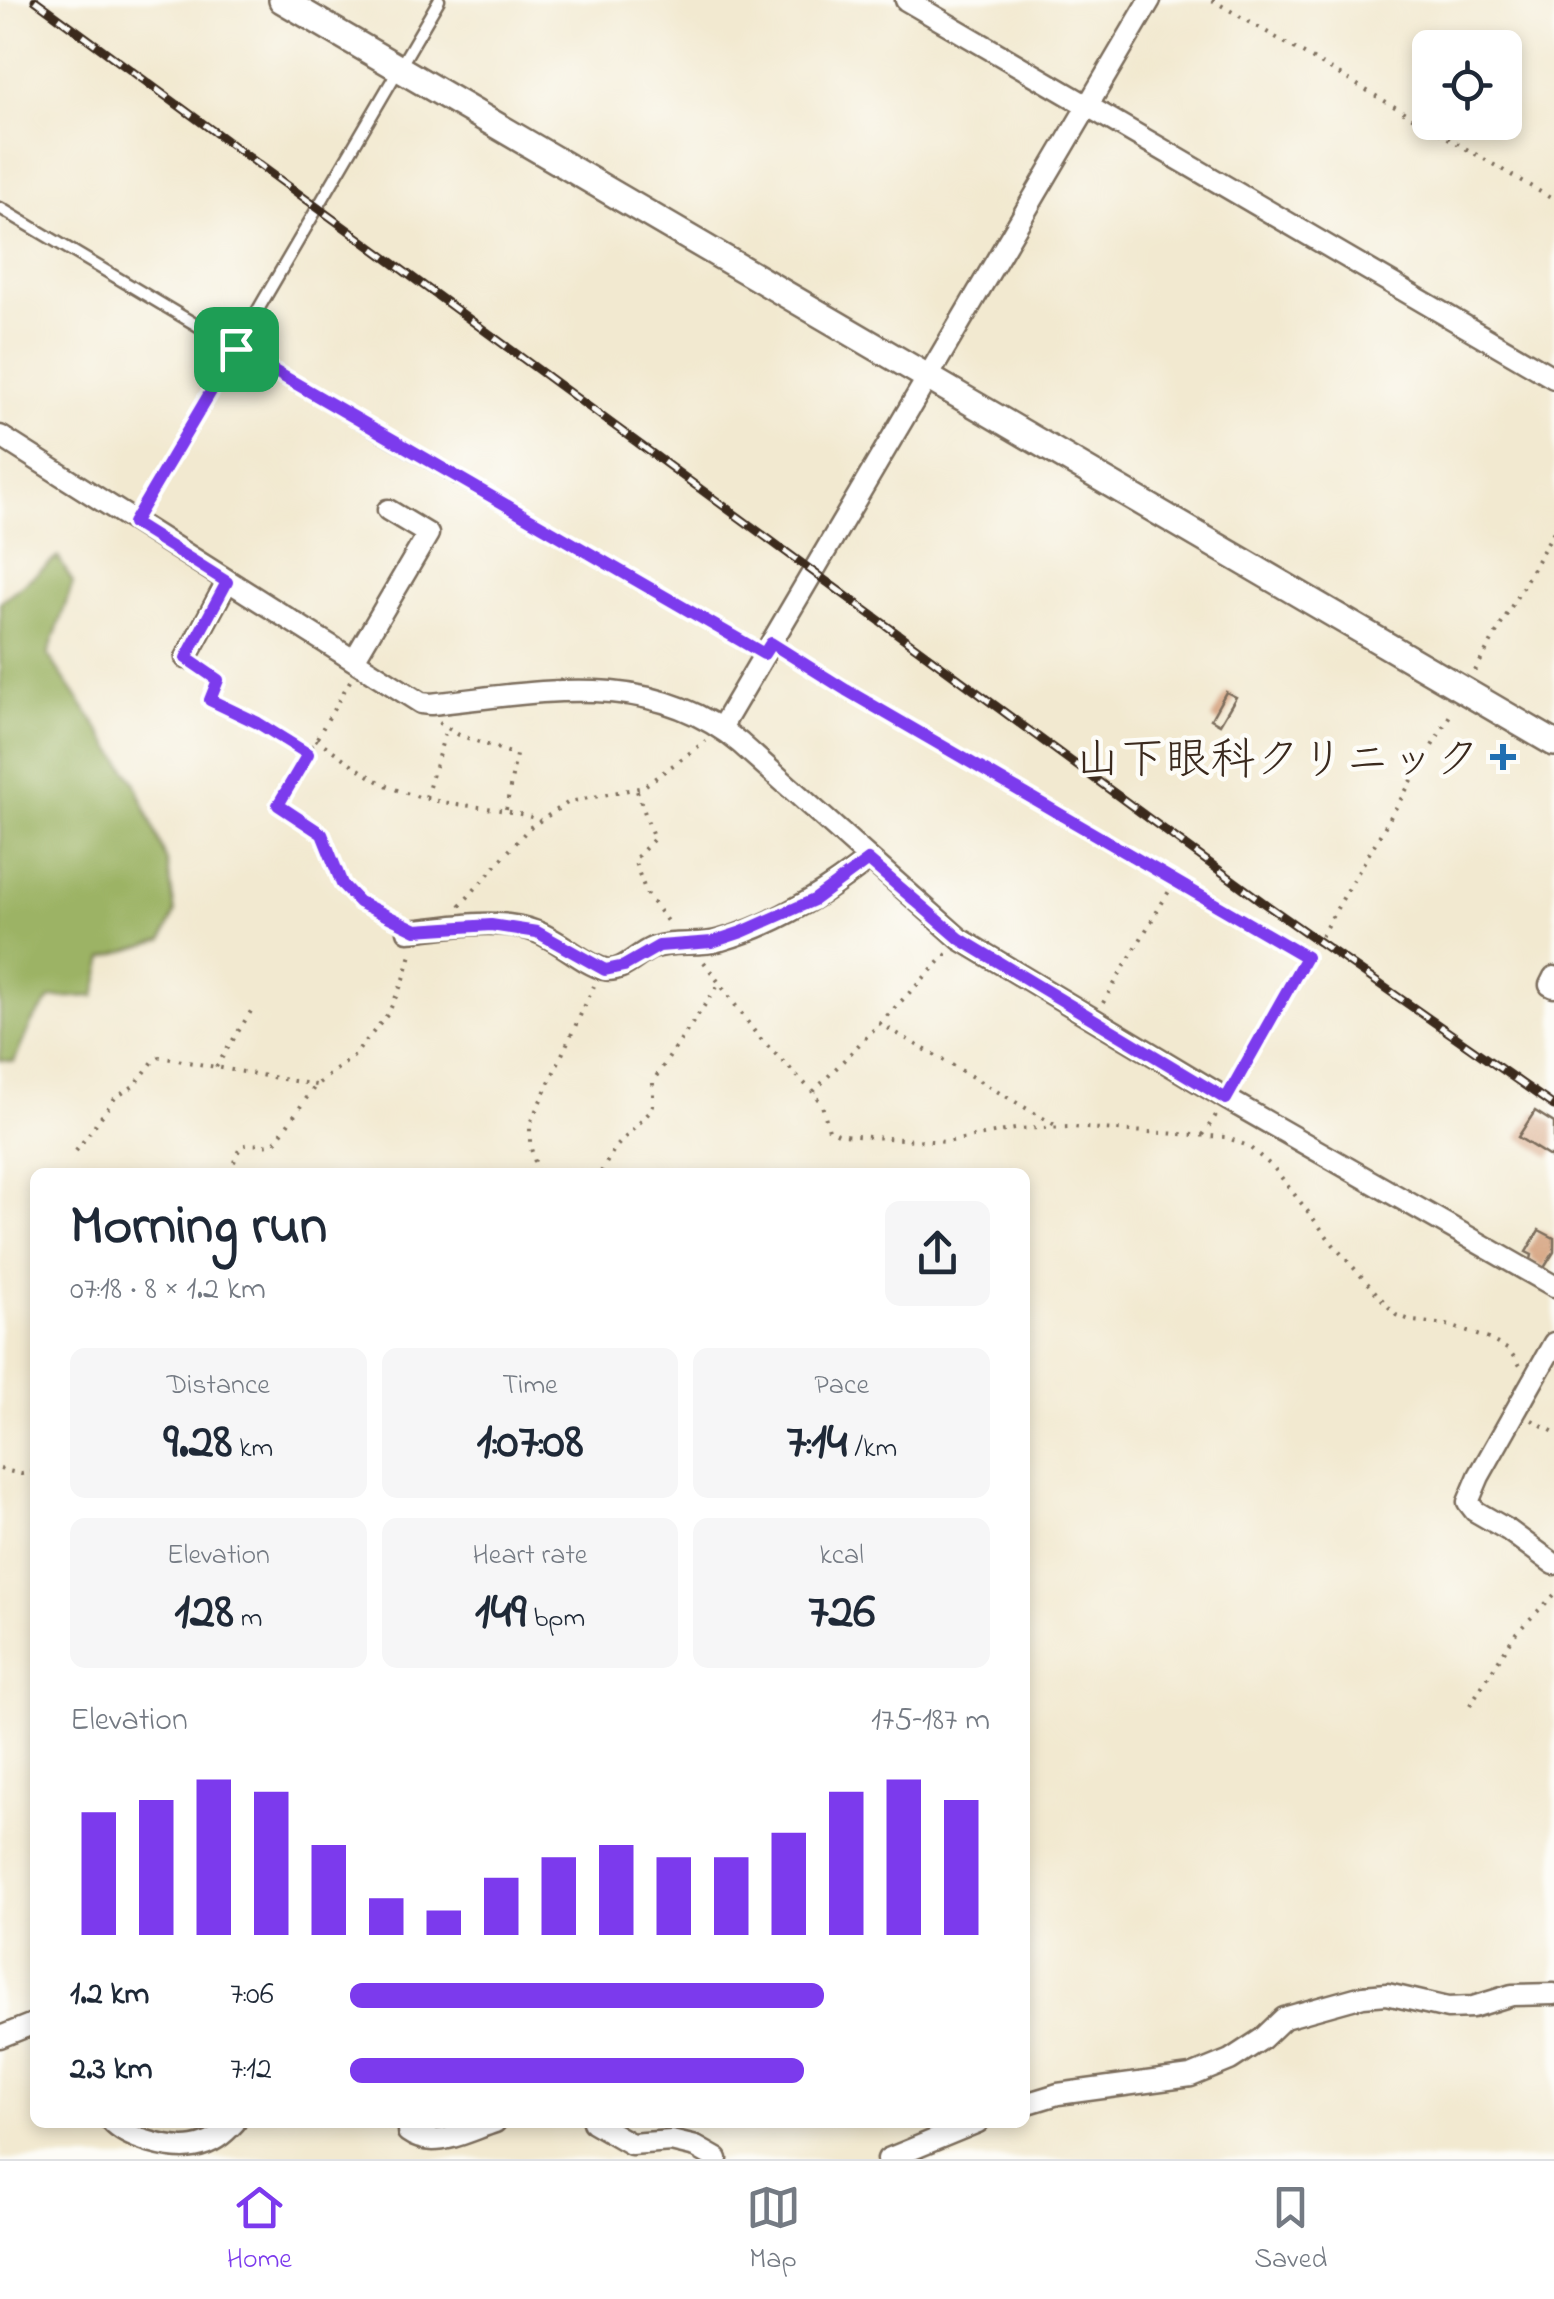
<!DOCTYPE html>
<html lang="en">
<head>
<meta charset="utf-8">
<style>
	:root { --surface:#fff; --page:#f6f6f7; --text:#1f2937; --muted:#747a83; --line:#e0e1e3; --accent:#7c3aed }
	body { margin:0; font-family:"Indie Flower","Klee One",sans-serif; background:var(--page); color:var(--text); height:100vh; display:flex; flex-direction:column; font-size:38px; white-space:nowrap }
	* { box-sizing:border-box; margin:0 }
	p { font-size:32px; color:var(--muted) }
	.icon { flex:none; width:55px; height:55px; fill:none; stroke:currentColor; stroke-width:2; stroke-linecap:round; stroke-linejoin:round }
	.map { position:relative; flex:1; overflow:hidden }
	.side { position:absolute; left:30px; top:1168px; width:1000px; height:960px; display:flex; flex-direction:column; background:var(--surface); border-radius:15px; box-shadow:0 5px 15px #0003 }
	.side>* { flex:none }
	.tools { position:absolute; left:1412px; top:30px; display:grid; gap:20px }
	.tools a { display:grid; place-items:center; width:110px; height:110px; border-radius:15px; background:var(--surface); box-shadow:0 5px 15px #0003; font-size:50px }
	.pin { position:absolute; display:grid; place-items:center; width:85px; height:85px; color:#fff; margin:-42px; border-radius:20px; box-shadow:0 5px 15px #0006 }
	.round { display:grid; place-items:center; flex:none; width:105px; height:105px; border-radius:15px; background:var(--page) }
	.headline { display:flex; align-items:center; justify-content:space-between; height:170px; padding:0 40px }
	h1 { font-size:55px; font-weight:800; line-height:75px }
	.figures { display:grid; grid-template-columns:repeat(3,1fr); gap:15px; height:170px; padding:10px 40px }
	.figures div { display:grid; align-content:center; border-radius:15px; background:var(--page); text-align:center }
	.figures b { font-size:50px; font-weight:800 }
	.figures small { font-size:28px; font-weight:400 }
	.figures p { font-size:28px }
	.chart { height:280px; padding:20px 40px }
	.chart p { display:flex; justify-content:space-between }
	.chart svg { width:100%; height:180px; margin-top:10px; stroke:var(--accent); stroke-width:6 }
	ul { padding:0 40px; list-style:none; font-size:32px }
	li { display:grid; grid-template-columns:160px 120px 1fr; align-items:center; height:75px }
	li i { height:25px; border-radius:12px; background:var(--accent) }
	.dock { display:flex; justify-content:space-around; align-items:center; height:140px; border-top:2px solid var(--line); background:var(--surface); font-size:28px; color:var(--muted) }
	.dock a { display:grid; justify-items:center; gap:5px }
	.dock .selected { color:var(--accent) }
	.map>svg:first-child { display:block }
	.forest { fill:#9cb365; stroke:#6c6e42; stroke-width:2.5 }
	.building { fill:#d29b76 }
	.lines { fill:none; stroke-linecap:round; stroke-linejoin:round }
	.service-casing { stroke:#7b6d5c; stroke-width:15 }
	.minor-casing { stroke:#7b6d5c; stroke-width:25 }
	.tertiary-casing { stroke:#7b6d5c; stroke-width:30 }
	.path { stroke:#7b6d5c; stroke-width:4; stroke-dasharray:2.5 8; stroke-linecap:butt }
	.service { stroke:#fff; stroke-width:10 }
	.minor { stroke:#fff; stroke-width:20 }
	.tertiary { stroke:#fff; stroke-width:25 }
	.rail-casing { stroke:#3b2a1e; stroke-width:9 }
	.rail { stroke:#fdfcf7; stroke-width:5; stroke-dasharray:15; stroke-linecap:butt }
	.route-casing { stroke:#fff; stroke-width:20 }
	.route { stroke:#7c3aed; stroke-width:12 }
	.poi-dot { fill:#1f6fb2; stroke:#fdfcf7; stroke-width:4 }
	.labels { text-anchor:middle; stroke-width:9; stroke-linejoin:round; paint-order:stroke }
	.poi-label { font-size:45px; fill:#3b2a1e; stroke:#fdfcf7; text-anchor:end }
</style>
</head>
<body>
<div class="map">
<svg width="1554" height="2159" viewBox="0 0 1554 2159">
	<rect width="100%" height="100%" fill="#fdfcf7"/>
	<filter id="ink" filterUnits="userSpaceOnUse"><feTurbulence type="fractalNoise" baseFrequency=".01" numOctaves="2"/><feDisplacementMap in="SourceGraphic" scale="20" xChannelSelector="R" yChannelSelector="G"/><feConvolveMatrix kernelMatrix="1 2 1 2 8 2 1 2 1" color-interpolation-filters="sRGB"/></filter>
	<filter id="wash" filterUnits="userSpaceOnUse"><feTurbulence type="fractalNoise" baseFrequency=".0048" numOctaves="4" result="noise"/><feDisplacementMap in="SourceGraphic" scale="40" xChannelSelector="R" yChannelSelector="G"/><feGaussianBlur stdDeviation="2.25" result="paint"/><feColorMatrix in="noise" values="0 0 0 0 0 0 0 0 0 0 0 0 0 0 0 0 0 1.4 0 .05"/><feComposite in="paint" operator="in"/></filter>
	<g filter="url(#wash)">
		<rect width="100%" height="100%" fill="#f2e9d0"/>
		<path class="forest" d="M58,557l15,26 -25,72 87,127 32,79 8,51 -12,28 -59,18 -9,38 -44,2 -19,24 -18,40 -14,-2v-458z"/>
		<g id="blocks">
			<g class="building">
				<path d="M1226,692l10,5 -16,27 -9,-5z"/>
				<path d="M1535,1111l19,12v28l-4,6 -32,-20z"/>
				<path d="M1539,1230l15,8v14l-10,16 -13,-8 1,-5 -6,-3z"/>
			</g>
		</g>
	</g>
	<g filter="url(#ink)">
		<use href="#blocks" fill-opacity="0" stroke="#7b6d5c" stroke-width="2.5"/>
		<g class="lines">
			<defs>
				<g id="service">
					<path d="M0,208l383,228 382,218"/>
					<path d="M134,522l305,-522"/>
				</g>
				<g id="minor">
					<path d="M906,0l648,378"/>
					<path d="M0,436l421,267 10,1c107,-11 217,-37 309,39l220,196 267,160 327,187"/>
					<path d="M186,658l41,-76"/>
					<path d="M354,660l74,-126 -40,-24"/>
					<path d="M721,728l429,-728"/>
					<path d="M408,931c41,-3 89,-15 129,1 22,8 47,32 67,37 18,5 33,-15 48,-21 23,-8 46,-1 69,-8 54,-15 103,-46 147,-80"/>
					<path d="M1554,977l-4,8 4,2"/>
					<path d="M1554,1343l-75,133 -11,26 7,9 33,19 46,34"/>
					<path d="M0,2037l35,-14"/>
					<path d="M1025,2104l33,-10 133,-18 39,-16 32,-21 22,-21 79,-22 24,-2 61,14 25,-1 39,-12 42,-1"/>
					<path d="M112,2122c15,17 60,29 82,25 18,-3 29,-12 41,-25"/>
					<path d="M412,2122l-4,10c26,19 59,-1 87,-10"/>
					<path d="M593,2122l38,22 40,-3 25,6 21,12"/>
					<path d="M888,2159l90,-37"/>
				</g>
				<path id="tertiary" d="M282,0l1272,743"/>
			</defs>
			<use href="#service" class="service-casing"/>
			<use href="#minor" class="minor-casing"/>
			<use href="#tertiary" class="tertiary-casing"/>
			<g class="path">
				<path d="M1212,0l342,200"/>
				<path d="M788,653l518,304"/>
				<path d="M202,669l16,11 -8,20 48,23 50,30"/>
				<path d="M1475,671l79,-140"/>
				<path d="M350,681l-72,124 44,29 15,41 14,22 44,23"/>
				<path d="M439,723l20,12 57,20 -10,54"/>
				<path d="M316,739c27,18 56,43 87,53 44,16 93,12 137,28"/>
				<path d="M637,791l17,48 -20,21 13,35 23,30"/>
				<path d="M426,797l20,-67"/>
				<path d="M460,906l69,-78 40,-26 74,-15 63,-46"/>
				<path d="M947,954l-134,138 9,13 7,25 12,5 105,7 69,-13 55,-2 155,10 23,9 26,22 62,80 60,67 17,6 34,4 42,14 20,11 12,17"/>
				<path d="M704,962l53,73 56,57"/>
				<path d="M1103,1003l72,-122"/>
				<path d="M879,1023l178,103"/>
				<path d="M216,1067l37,-59"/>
				<path d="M1236,1081l217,-371"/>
				<path d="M1203,1135l13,-20"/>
				<path d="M76,1151l39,-53 20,-13 20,-26 5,-2 156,28"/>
				<path d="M230,1172l10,-25c12,-6 24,1 35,-5l41,-57 37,-28 35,-43 16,-35 8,-28"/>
				<path d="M538,1172l-8,-27v-22l64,-137"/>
				<path d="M601,1172l14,-24 34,-35 4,-8v-24l66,-97"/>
				<path d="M1532,1420l22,12"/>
				<path d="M0,1469l21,5 14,-2"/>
				<path d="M1470,1705l46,-72 38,-38"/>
			</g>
			<use href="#service" class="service"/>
			<use href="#minor" class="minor"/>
			<use href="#tertiary" class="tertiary"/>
			<defs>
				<path id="rail" d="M35,0l1233,906 286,200"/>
			</defs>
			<use href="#rail" class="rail-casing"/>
			<use href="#rail" class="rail"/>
		</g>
	</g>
	<g class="lines" filter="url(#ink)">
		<defs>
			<path id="route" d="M236,349l528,305 7,-11 75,47 460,267 -80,142 -266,-160 -92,-79 -54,40 -72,32 -30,10 -53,4 -35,20 -19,4 -68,-38 -46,-7 -75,5 -57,-28 -17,-18 -20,-50 -44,-29 30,-51 -50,-31 -48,-23 8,-20 -32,-22 41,-76 -94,-59z"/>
		</defs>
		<use href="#route" class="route-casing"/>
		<use href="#route" class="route"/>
	</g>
	<path class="poi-dot" d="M1498 742h10v10h10v10h-10v10h-10v-10h-10v-10h10z"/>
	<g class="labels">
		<g class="poi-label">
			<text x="1480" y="773">山下眼科クリニック</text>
		</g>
	</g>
</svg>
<div class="tools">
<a><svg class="icon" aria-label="locate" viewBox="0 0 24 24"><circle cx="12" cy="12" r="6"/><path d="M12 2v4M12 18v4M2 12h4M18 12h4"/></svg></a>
</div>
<div class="pin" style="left:236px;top:349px;background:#1e9e55"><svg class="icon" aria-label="arrive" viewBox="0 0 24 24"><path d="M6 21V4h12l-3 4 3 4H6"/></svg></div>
<section class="side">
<div class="headline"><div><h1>Morning run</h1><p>07:18 · 8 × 1.2 km</p></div><a class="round"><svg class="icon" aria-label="share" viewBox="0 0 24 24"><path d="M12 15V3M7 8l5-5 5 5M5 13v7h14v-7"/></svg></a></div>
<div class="figures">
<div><p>Distance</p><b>9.28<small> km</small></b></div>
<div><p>Time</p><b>1:07:08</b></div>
<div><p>Pace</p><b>7:14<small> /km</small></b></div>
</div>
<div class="figures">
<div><p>Elevation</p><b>128<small> m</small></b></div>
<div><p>Heart rate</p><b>149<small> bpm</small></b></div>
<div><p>kcal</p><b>726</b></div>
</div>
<div class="chart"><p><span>Elevation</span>175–187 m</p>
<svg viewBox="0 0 160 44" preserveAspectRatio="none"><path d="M5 44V14M15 44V11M25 44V6M35 44V9M45 44V22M55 44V35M65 44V38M75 44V30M85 44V25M95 44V22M105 44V25M115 44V25M125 44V19M135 44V9M145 44V6M155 44V11"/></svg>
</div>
<ul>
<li><b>1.2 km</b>7:06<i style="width:74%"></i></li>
<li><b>2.3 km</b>7:12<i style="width:71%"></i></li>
</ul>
</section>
</div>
<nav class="dock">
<a class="selected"><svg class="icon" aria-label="home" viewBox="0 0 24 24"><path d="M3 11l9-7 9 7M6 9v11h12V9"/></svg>Home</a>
<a><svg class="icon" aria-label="map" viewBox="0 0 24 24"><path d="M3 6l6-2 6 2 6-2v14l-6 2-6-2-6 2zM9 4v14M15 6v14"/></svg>Map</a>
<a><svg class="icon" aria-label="saved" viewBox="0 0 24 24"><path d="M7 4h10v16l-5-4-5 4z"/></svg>Saved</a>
</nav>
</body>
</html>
